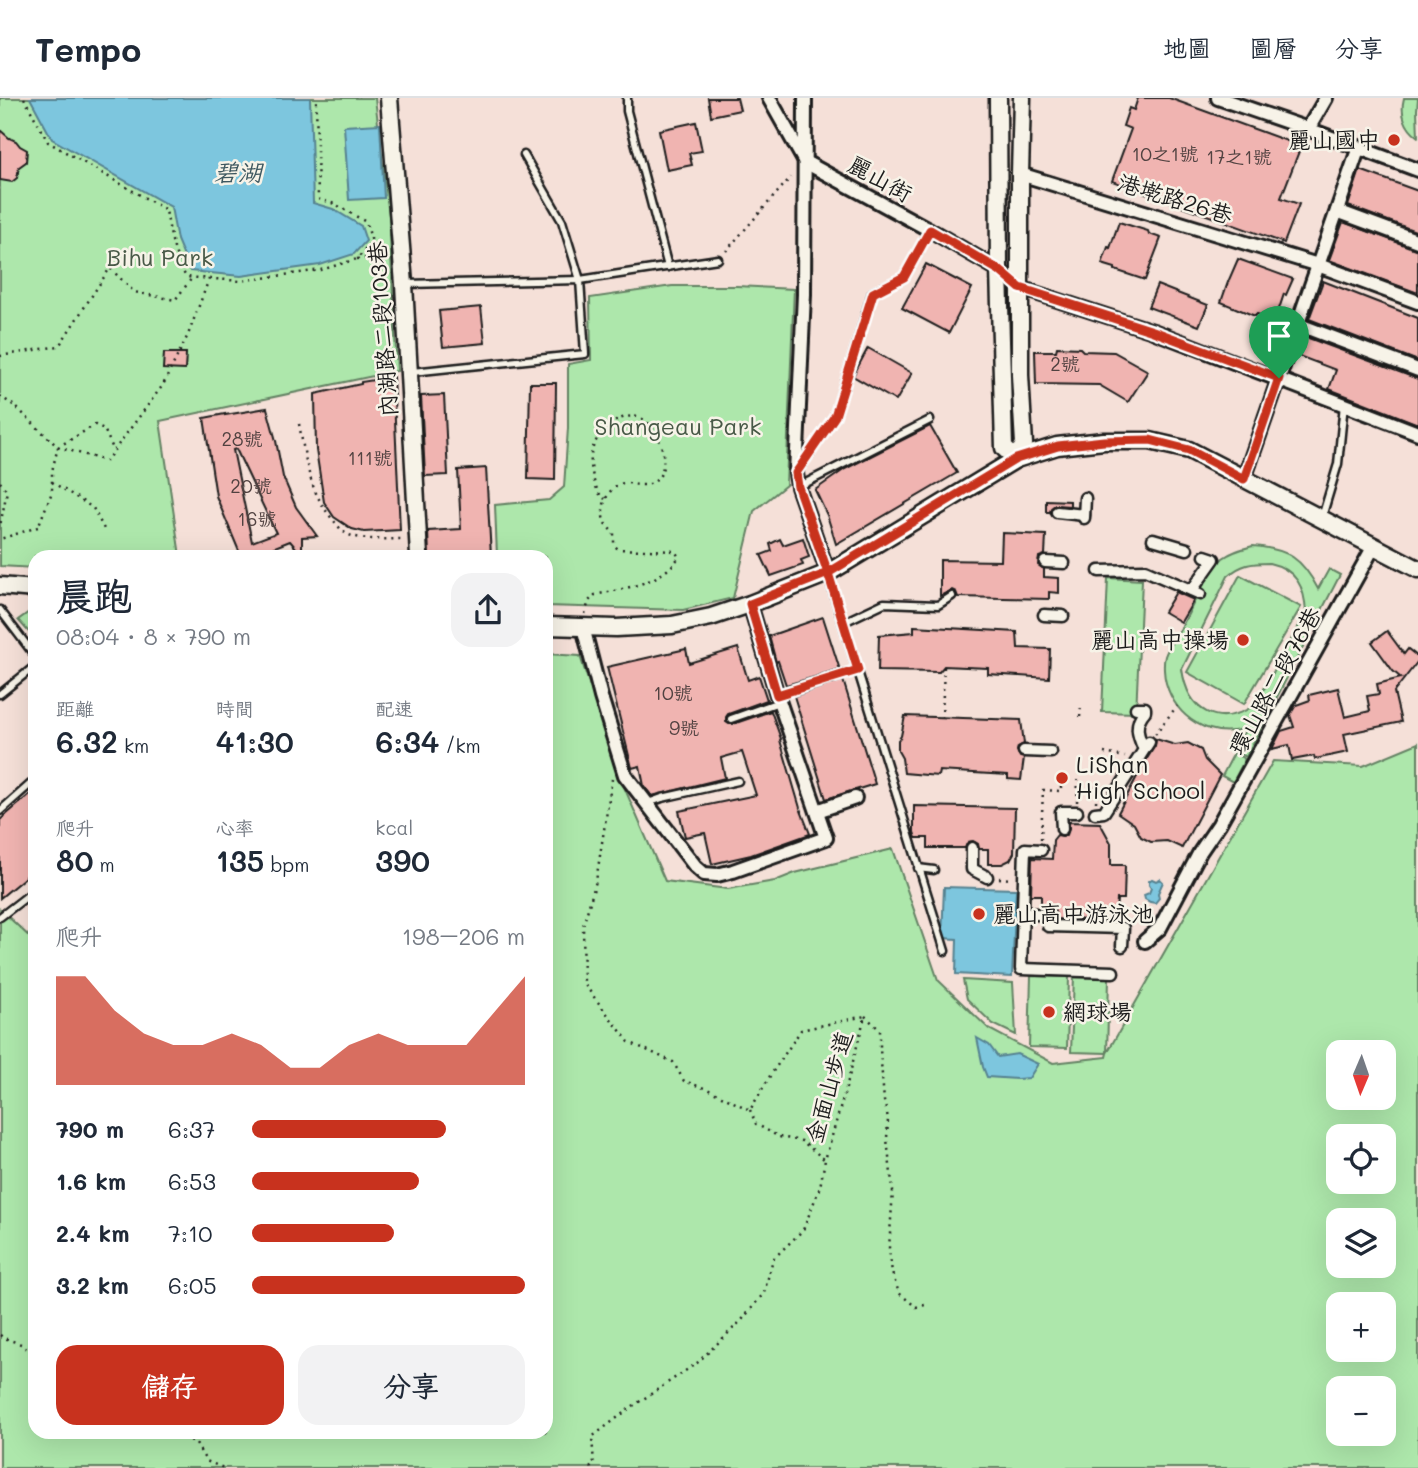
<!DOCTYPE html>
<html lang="zh-TW">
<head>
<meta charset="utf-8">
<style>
	:root { --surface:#fff; --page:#f2f2f3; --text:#1f2937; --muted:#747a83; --line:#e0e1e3; --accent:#c8321e }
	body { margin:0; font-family:Mali,"LXGW WenKai TC",sans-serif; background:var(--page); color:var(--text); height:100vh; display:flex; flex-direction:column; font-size:26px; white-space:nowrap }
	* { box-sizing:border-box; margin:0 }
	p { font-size:23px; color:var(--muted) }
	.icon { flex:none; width:38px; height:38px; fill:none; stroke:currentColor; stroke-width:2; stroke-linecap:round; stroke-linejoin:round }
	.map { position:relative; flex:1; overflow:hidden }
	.side { position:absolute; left:28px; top:452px; width:525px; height:889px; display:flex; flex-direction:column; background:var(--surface); border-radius:21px; box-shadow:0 7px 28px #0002 }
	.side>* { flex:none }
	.needle { width:46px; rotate:182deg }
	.controls { position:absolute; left:1326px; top:942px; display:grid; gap:14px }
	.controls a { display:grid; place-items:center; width:70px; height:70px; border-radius:14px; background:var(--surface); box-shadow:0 7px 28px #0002; font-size:35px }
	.pin { position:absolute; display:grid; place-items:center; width:60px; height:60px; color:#fff; margin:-72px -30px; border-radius:50% 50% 50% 0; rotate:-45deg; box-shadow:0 0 7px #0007 }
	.pin .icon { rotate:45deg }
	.round { display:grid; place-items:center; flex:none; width:74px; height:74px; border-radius:21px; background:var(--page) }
	.head { display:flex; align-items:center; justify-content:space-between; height:119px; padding:0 28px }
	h1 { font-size:38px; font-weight:600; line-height:52px }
	.figures { display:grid; grid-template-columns:repeat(3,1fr); gap:10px; height:119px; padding:7px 28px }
	.figures div { display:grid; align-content:center }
	.figures b { font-size:30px; font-weight:600 }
	.figures small { font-size:19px; font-weight:400 }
	.figures p { font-size:19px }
	.chart { height:196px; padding:14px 28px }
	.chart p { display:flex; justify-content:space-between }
	.chart svg { width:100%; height:126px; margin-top:7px; fill:var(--accent); opacity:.7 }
	.action { display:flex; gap:14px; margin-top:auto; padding:14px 28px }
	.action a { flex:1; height:80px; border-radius:21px; background:var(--accent); color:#fff; font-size:28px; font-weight:600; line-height:80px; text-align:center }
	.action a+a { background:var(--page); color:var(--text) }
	ul { padding:0 28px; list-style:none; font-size:23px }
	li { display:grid; grid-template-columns:112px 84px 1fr; align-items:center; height:52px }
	li i { height:18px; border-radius:9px; background:var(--accent) }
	header { display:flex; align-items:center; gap:42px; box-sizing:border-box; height:98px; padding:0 35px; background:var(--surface); border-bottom:2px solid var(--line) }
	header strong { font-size:33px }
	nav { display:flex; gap:38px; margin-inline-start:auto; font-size:24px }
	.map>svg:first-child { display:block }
	.green { fill:#ade7ab; stroke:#648264; stroke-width:2; fill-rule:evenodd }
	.water { fill:#7dc6de; stroke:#568290; stroke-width:2 }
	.building { fill:#f0b4b1; stroke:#1c1c1c; stroke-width:2; fill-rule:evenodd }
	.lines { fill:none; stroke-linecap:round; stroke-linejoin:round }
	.service-casing { stroke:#1c1c1c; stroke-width:11 }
	.pedestrian-casing { stroke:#1c1c1c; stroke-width:15 }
	.minor-casing { stroke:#1c1c1c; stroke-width:18 }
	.tertiary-casing { stroke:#1c1c1c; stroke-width:21 }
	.path { stroke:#1c1c1c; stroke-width:2.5; stroke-dasharray:2 5; stroke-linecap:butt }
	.service { stroke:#f7f3e8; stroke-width:6 }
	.pedestrian { stroke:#f7f3e8; stroke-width:10 }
	.minor { stroke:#f7f3e8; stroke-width:12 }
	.tertiary { stroke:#f7f3e8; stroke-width:16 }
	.route-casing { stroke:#fff; stroke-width:14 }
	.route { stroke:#c8321e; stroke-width:9 }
	.poi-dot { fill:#c8321e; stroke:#f7f3e8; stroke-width:2.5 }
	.labels { text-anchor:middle; stroke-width:5; stroke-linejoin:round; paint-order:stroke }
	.number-label { font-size:19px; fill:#514241 }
	.poi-label { font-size:23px; fill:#1c1c1c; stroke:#f7f3e8; text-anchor:start }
	.street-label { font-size:23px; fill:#1c1c1c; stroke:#f7f3e8 }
	.park-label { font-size:23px; fill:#485947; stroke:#f7f3e8 }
	.water-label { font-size:24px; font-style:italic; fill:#3e5860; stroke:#f7f3e8 }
</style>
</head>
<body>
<header>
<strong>Tempo</strong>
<nav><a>地圖</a><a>圖層</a><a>分享</a></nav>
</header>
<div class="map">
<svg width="1418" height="1370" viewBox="0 0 1418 1370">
	<rect width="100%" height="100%" fill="#f5e0d8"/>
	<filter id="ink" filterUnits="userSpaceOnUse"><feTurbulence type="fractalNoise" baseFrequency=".0143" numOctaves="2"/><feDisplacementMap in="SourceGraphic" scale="14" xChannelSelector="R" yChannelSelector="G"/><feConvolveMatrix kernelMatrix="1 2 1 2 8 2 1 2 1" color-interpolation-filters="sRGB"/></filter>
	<g filter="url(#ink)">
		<g class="green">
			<path d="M0,0h375l14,118 8,155 -237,50 20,135h-145v12l-35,-2z"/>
			<path d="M1404,0h14l-1,12 1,27c-13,-9 -18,-24 -14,-39z"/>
			<path d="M672,188h65l57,3 -8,196 -32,26 -21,87 -50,12 -137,-4v-50h-49l-2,-51 54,-5 15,-13 4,-59v-64l23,-4 -1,-62z"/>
			<path d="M1253,448c35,3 49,12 65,43l11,-20 11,6 -94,182 -11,-6 11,-23c-36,12 -70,-10 -80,-45 -2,-7 -3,-19 -1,-27 3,-9 11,-19 16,-28 10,-19 27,-57 42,-70 10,-7 19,-9 30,-12zM1269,465c27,6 36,24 37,50l-51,92c-37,24 -67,7 -73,-36l46,-93c13,-12 24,-13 41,-13z"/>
			<path d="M1240,477l61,32 -57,97 -57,-32z"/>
			<path d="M1108,480l34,2 -6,133 -34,-1z"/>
			<path d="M29,514l6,1v26l-17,-19z"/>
			<path d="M546,556l34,2 41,124 44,101 63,8 47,-8 20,-8 98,-24 45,131 51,49 64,34 53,-6 1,-4 -36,-1 3,-75 35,1 -2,75 166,-292 90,5 55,-23v725h-1418v-559l35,33v490h511zM1339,954h45v45h-45zM1339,1038h45v45h-45zM1339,1122h45v45h-45zM1339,1206h45v45h-45zM1339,1290h45v45h-45z"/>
			<path d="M1234,655l11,6 -12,23 -11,-6z"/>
			<path d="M1031,878l38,1 -2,71 -38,-1z"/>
			<path d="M963,882l50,3 3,52 -23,-11 -26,-25z"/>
		</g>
		<g class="water">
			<path d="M30,0h280l3,105 20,6 28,17 5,15 -12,13 -34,11 -79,11 -51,-5 -13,-31 -6,-33 -119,-68z"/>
			<path d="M380,26l4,74 -35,2 -5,-74z"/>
			<path d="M1152,781l4,2 4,-2 3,3 -5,11 1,5 -4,5 -5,-1 -5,-3 -1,-4 5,-2 2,-5 -2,-3v-4z"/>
			<path d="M944,789l72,2 -4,88 -56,-3 1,-35 -15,-1z"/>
			<path d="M977,940l12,7 9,12 19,-3 21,10 -9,14 -12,1 -30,-2 -4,-10z"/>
		</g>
		<g class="building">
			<path d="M708,0h29l3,12 -29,6z"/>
			<path d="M1138,0h31l132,48 -20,52 18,6 -15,39 -172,-62 19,-52 -8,-3 6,-18 5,2z"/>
			<path d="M696,24l6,29 -13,2 3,12 -25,5 -8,-40z"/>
			<path d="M0,32l9,8 7,3 4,5 7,4 -1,12 -7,5 -2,11 -5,4 -12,-2z"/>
			<path d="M1360,72l58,21v41l-70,-26z"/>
			<path d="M1119,124l29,9 1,3 12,4 -16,42 -30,-10v-2l-13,-4 6,-17 2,1z"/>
			<path d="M1343,124l75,28v43l-89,-33z"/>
			<path d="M1238,161l55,20 -7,16 -2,-1 -9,27 -18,-7 -2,2 -34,-14 7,-20z"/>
			<path d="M926,166l46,24 -23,45 -47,-25z"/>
			<path d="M1323,183l95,37v43l-109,-42z"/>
			<path d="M1157,187l51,20 -9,21 -51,-19z"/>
			<path d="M481,209l4,36 -42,4 -4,-36z"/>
			<path d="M1303,238l115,43v45l-89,-35 7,-19 -40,-15z"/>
			<path d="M1057,249l23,1 3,3 31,1 34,19 -20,31 -29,-17 -63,-1 -1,-33h21z"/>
			<path d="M868,250l44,25 -16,28 -43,-25z"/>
			<path d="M164,255h22l-1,17 -22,-1z"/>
			<path d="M393,279l7,153 -36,2 -12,-3 -18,-12 -10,-15 -8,-52 -1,-56 46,-10v-2z"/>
			<path d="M530,285h26l-1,97 -27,-1z"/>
			<path d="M444,297l4,80 -23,1 -4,-80z"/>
			<path d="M267,310l9,33 7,36 13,30 21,29 -15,1v18l-12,-14 -28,11 1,4h-22l-25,-60 -12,-78 21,-4v1zM236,351l40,84 -24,9 -19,-92z"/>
			<path d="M930,328l27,47 -121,71 -9,-29 -12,-25 30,-21z"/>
			<path d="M486,370l5,88h-62l-1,-25 33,-2 -3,-59z"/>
			<path d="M1046,402l24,1v5l-15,-1 -4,3 -1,4h-4z"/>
			<path d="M1002,435l44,2 -1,20 -6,2 -1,8 6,4v8l15,1v15l-10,-1v7l-91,-2 -2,-5 -4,-2 -12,6v-36l61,1z"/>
			<path d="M803,440l6,19 -8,3 2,5 -32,11 -10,-21 11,-4 -2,-7 10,-5 3,6z"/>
			<path d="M1176,494l18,8 -13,22 -17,-10z"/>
			<path d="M823,519l17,53 -54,15 -8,-24 -2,1 -7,-26z"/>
			<path d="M914,528l103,6 1,16 32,1 -1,29 -61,-4v-6l-44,-2 -5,6 -61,-1 1,-36 35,-3z"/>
			<path d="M1387,533l17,23 4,-5 10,8v4l-24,31 7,30 -57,12 4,18 -33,7 -1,-3 -22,4 -3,-15 -17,4 9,-18 13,-4 -4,-12 6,-10 14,-5 -1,-5 29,-7 7,29 25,-6 -3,-15 12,-2 -2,-10 24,-6 -8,-7 -21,-29z"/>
			<path d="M738,550l10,32 11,-4 8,24 -39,14 -2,3v5l3,2h4l38,-13 10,28 -1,1 20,68 10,26 -59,21 -39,9 -7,-31 -20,4 -6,-26 77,-16 -14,-43 -21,6 4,20 -73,18 -8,-10 -4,-20 -8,2 -25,-101 79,-18 3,14z"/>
			<path d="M843,582l32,104 -49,15 -32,-103z"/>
			<path d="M905,618l116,4 3,24 -6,3 -1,4 3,6 4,1 -3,22 -13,-1v-4l-69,-4 -1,5 -34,-3 -2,-15 -4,-7v-11l3,-4z"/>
			<path d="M1156,641l19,6 13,-2 13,7 4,10 15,15 -38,73 -15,-7 -16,1 -10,-5 -7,-13 -16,-11 25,-48 12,-19z"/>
			<path d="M35,692v79l-35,29v-78z"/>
			<path d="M914,708l101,2 -1,45 -4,7 -8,4h-14v-15h-9l-1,-5 -5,-3 -5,1 -3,6h-37v-10h-12l-2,-6z"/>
			<path d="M1069,724l31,1 11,20v22h14l-1,34h-7l-1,13 -14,-1v9l-46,-1 -2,-10 -13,-2v-12h-10l1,-37 20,1 1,-19 4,-5 5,1 5,-1 2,-6z"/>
		</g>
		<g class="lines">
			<defs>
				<g id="service">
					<path d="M627,0v13l41,156"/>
					<path d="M524,57l38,66 18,59 138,-21"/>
					<path d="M406,186l174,-4 5,74 -173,18"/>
					<path d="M799,371l36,-53 37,-123 32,-16 26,-47"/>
					<path d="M798,389l132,-67"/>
					<path d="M1322,419l16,-53 6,-60"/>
					<path d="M828,477l117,376"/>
					<path d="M0,512l35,46"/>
					<path d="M844,524l40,-19 54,2 14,-9"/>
					<path d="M0,596l35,-28"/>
					<path d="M777,597l81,-25"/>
					<path d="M731,621l48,-17"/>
					<path d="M648,705l14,-5 76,-17"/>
					<path d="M0,713l35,-31"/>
					<path d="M918,770l16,2"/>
					<path d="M0,819l35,-27"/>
				</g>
				<g id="pedestrian">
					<path d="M1057,414l27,3"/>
					<path d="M1084,420l1,-20"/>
					<path d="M1153,441l34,10"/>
					<path d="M1045,464l19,1"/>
					<path d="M1099,473l46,-1 55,24"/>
					<path d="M1192,492l22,-31 -9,-3"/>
					<path d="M1044,517l19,1"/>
					<path d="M1136,610h9v3c-11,12 -8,24 -1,38"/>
					<path d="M1024,653l27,1"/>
					<path d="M1095,715l9,-1 45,-70"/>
					<path d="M1062,731l-1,-17h16"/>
					<path d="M972,750v21l15,8"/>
					<path d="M1041,752l-16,-1 -4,120 92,3"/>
					<path d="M1023,815l26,2 -1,11 75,2 -1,18"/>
				</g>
				<g id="minor">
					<path d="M769,0l36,64 125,68 69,40 21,18 133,43 265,102"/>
					<path d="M805,0l-1,196 -8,179 2,14 30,86"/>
					<path d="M1218,0l90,31 110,41"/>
					<path d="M1308,31l18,-31"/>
					<path d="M1020,76l298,91 100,37"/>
					<path d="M1337,113l81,30"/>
					<path d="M1297,226l121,46"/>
					<path d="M1244,381l115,-332"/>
					<path d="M583,529l18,70 24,78 70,91 9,8 13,1 16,-4 93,-33 -49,-143 -27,-91"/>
					<path d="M817,713l38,-13"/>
					<path d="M1145,843l15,-13 40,-76 19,-28 155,-278"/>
				</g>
				<g id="tertiary">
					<path d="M389,0l15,186 15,272"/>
					<path d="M998,0l1,172 5,178 12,11"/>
					<path d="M1016,361l8,-15 -4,-69v-201l2,-76"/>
					<path d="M0,488l35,3"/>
					<path d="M546,528l70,2 56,-3 39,-8 39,-13 78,-31 188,-114 41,-13 47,-5h46l39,9 229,119"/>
				</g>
			</defs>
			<use href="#service" class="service-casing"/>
			<use href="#pedestrian" class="pedestrian-casing"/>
			<use href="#minor" class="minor-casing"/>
			<use href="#tertiary" class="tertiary-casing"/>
			<g class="path">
				<path d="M24,0l24,44 118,68c4,24 8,46 20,67l55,4 80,-11 36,-11 15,-17 -6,-20 -31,-18 -17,-5 -2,-101"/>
				<path d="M726,153l65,-74"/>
				<path d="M357,161l29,-3"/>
				<path d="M0,258l59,-10 51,-78 24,24 41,8 17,-22"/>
				<path d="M0,298l16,11 42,40 -6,24v21l-14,35 -38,12"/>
				<path d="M299,326c7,36 9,67 35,97 4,5 9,12 15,14 17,6 37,4 55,4"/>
				<path d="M58,349l48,14 57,-76 25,-50 21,-56"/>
				<path d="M58,349l37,-22 9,4 10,22"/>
				<path d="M0,384l7,9 -7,35"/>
				<path d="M52,384l41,26 12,23"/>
				<path d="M585,516l4,-13 6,-6c30,-7 66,-11 84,-38l-4,-6 -57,-2 -4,-4v-12c-4,-4 -8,-7 -10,-12 -4,-13 3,-32 16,-37 8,-3 12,1 21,1 25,1 26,-28 18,-45 -4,-9 -11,-20 -21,-23 -21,-5 -44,19 -47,37 -1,9 1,20 3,27 3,8 4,13 11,18"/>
				<path d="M1080,619l1,-12"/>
				<path d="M942,620l2,-52"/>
				<path d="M1155,636l22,-28"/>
				<path d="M1104,655l21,4"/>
				<path d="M1077,704l1,-22"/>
				<path d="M1096,704l1,-21"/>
				<path d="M1041,741l2,-49 18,1v-11"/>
				<path d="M999,780l14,1"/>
				<path d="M865,918l15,14v19l4,52 4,17 -1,21 6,52 -4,57 3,25 7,20 17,14 9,-2"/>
				<path d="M750,1012l6,14 23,13 23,4 23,19"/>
				<path d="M0,1237l4,3 17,6 14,12"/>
				<path d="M179,1334l17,12 10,17 18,7"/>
				<path d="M590,1370l4,-4 -2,-27 38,-29 67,-45 45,-43 22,-27 9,-34 30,-29 17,-43 5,-27 21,-72 19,-72 -64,14 -31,46 -20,34 -43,-21 -23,-8 -11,-19 -44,-20 -45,-58 -1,-58 13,-45 16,-102"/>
			</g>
			<use href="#service" class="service"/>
			<use href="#pedestrian" class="pedestrian"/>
			<use href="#minor" class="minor"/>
			<use href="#tertiary" class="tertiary"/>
		</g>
	</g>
	<g class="lines" filter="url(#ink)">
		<defs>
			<path id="route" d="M1279,280l-126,-47 -133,-43 -21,-18 -69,-40 -26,47 -31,16 -38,123 -39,57 2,14 30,86 -78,31 27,91 81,-25 -30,-97 188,-114 42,-13 46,-5 46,-1 39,10 55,29 35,-101"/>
		</defs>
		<use href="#route" class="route-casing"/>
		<use href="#route" class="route"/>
	</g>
	<g class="poi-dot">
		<circle cx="1394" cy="42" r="7"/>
		<circle cx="1243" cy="542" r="7"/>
		<circle cx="1062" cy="680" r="7"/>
		<circle cx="979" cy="816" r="7"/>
		<circle cx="1049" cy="914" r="7"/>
	</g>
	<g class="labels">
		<g class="number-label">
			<text x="1165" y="63">10之1號</text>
			<text x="1239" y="66">17之1號</text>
			<text x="1065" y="273">2號</text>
			<text x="242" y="348">28號</text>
			<text x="370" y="367">111號</text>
			<text x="251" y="395">20號</text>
			<text x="257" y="428">16號</text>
			<text x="673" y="602">10號</text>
			<text x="684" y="637">9號</text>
		</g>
		<g class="poi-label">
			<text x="1380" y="50" text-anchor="end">麗山國中</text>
			<text x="1229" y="550" text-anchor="end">麗山高中操場</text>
			<text x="1076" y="675">LiShan<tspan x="1076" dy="26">High School</tspan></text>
			<text x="993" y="824">麗山高中游泳池</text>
			<text x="1063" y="922">網球場</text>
		</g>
		<g class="street-label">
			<text transform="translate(880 81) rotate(29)" y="8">麗山街</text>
			<text transform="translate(1175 101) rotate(17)" y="8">港墘路26巷</text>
			<text transform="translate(383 231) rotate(-94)" y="8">內湖路二段103巷</text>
			<text transform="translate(1275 583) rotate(-61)" y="8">環山路二段76巷</text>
			<text transform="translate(829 989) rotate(-74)" y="8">金面山步道</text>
		</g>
		<g class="park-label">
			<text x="160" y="168">Bihu Park</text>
			<text x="678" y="337">Shangeau Park</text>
		</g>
		<g class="water-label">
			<text x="238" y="83">碧湖</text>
		</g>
	</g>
</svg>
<div class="controls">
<a><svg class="needle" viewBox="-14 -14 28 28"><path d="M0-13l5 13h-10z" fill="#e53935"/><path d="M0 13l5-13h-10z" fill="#747a83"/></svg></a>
<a><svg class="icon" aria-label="locate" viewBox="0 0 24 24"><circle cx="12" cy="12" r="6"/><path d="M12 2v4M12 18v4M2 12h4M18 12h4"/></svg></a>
<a><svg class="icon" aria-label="layers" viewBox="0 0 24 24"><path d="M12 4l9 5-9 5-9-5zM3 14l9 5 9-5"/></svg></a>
<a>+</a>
<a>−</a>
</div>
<div class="pin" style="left:1279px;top:280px;background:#1e9e55"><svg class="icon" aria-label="arrive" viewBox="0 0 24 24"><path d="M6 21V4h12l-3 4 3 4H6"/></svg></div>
<section class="side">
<div class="head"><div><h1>晨跑</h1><p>08:04 · 8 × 790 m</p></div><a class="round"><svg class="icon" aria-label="share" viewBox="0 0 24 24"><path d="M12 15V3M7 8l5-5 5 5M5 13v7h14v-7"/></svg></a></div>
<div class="figures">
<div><p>距離</p><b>6.32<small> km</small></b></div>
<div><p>時間</p><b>41:30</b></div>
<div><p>配速</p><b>6:34<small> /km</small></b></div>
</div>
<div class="figures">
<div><p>爬升</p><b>80<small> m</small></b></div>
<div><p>心率</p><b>135<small> bpm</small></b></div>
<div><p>kcal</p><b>390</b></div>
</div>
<div class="chart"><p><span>爬升</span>198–206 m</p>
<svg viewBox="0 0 160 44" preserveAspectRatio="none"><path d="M0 44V6L10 6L20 18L30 26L40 30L50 30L60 26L70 30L80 38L90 38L100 30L110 26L120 30L130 30L140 30L150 18L160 6V44z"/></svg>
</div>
<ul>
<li><b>790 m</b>6:37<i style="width:71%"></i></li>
<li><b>1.6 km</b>6:53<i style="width:61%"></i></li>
<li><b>2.4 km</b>7:10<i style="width:52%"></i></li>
<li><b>3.2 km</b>6:05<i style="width:100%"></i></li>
</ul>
<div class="action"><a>儲存</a><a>分享</a></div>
</section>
</div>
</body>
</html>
